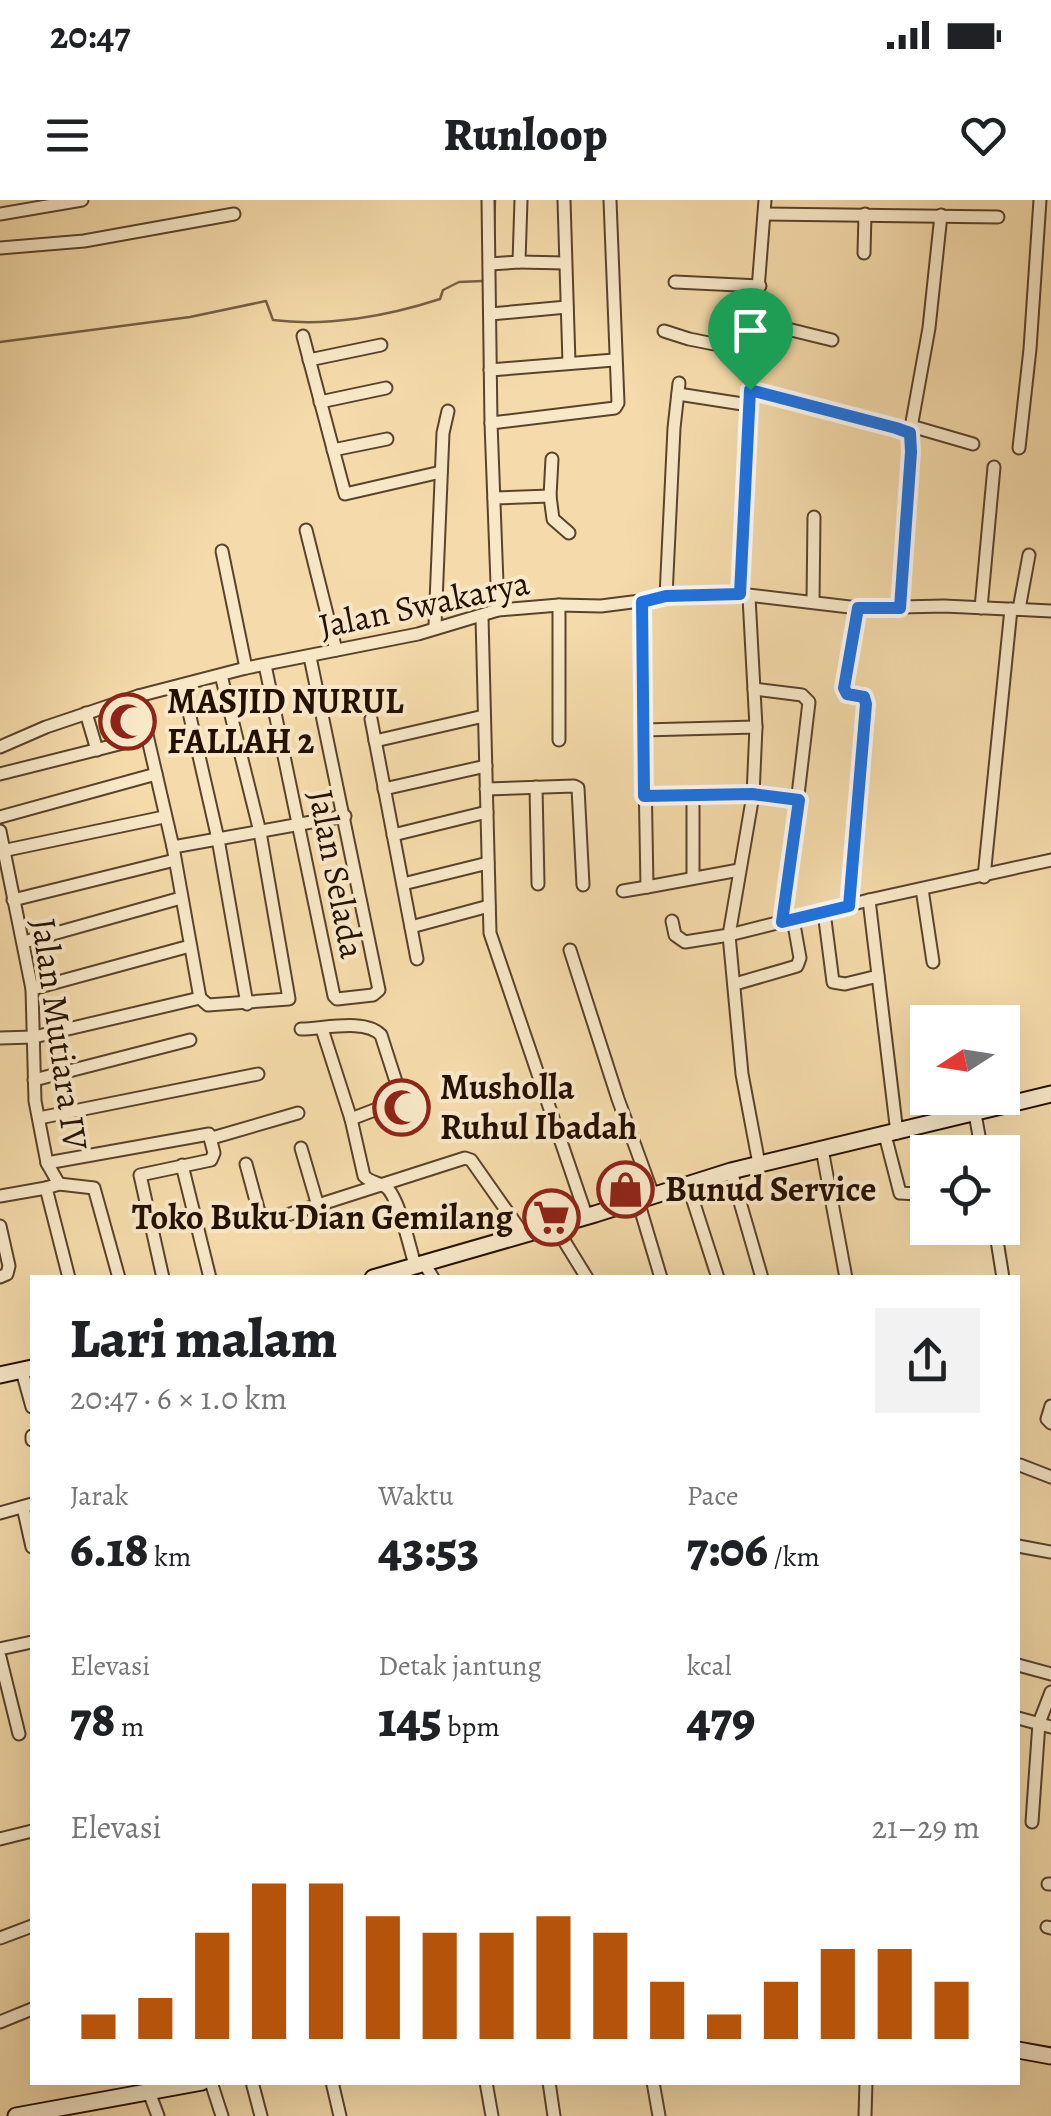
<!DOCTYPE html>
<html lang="id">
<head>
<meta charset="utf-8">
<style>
	:root { --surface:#fff; --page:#f2f2f2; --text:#202124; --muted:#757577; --accent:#b45309 }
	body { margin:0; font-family:Alegreya,serif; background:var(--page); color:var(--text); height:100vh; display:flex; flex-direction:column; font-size:38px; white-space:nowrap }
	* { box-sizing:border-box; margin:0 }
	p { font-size:32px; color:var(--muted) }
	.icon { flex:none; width:55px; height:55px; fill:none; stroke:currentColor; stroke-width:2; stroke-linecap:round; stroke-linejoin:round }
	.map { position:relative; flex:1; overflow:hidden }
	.side { position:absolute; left:30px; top:1075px; width:990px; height:810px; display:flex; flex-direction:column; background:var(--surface); border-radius:0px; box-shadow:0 10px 40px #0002 }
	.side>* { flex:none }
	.needle { width:65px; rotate:258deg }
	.controls { position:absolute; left:910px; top:805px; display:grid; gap:20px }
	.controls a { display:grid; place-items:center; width:110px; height:110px; border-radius:0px; background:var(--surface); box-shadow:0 10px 40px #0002; font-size:50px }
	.pin { position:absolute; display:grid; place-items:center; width:85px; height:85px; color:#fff; margin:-102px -42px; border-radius:50% 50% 50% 0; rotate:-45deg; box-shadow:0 0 10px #0007 }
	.pin .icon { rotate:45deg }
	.round { display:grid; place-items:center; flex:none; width:105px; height:105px; border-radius:0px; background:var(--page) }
	.overview { display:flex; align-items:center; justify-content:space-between; height:170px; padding:0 40px }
	h1 { font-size:55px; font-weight:800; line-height:75px }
	.figures { display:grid; grid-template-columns:repeat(3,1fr); gap:15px; height:170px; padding:10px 40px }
	.figures div { display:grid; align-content:center }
	.figures b { font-size:50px; font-weight:800 }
	.figures small { font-size:28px; font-weight:400 }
	.figures p { font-size:28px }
	.chart { height:280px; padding:20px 40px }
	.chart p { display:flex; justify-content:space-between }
	.chart svg { width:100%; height:180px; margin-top:10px; stroke:var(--accent); stroke-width:6 }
	.status { display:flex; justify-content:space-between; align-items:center; height:70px; padding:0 50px; background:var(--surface); direction:ltr }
	.status svg { height:28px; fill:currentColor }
	header { display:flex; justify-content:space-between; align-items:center; height:130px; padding:0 40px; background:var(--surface); font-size:45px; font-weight:800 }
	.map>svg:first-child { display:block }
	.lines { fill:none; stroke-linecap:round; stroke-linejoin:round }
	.stream { stroke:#776044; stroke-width:2.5 }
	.street-casing { stroke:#59432b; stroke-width:15 }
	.secondary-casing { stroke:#251000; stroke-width:19 }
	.street { stroke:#f8e8c8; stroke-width:11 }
	.secondary { stroke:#f8e8c8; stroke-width:15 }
	.route-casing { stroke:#fff; stroke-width:20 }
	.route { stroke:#1a73e8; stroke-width:12 }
	.labels { text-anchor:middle; stroke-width:8; stroke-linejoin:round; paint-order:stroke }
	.street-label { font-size:35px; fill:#251000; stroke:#f8e8c8 }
	.poi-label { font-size:35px; font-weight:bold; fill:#251000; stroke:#f8e8c8; text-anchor:start }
</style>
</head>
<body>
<div class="status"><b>20:47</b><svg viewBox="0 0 49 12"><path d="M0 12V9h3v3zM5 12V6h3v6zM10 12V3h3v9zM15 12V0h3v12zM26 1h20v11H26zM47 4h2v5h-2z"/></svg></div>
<header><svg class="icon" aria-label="menu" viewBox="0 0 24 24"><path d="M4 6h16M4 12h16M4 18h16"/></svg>Runloop<svg class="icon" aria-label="heart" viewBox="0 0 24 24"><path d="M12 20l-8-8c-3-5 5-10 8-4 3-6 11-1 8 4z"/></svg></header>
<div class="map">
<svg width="1051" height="1916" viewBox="0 0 1051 1916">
	<rect width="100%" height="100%" fill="#f5dbab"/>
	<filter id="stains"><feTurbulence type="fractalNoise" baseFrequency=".002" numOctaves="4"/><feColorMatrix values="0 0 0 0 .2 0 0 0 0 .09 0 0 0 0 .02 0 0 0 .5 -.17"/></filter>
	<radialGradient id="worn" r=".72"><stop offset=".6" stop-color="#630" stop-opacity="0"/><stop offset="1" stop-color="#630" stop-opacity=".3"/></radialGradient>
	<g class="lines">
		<g class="stream">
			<path d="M494,32l1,-32"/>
			<path d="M0,142l190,-25 76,-16 7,19c54,7 115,-4 167,-21l3,-9 16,-8 24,-1"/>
		</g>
		<defs>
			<g id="street">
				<path d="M488,0l3,223 7,187"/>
				<path d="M564,0l5,163"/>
				<path d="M0,14l82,-14"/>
				<path d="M766,14l232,3"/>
				<path d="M0,48l84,-7 150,-27"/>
				<path d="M864,53l1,-39"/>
				<path d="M519,62l46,1"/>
				<path d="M490,64l29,-2 2,-62"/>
				<path d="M675,82l85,4"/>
				<path d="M490,114l77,-7"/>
				<path d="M755,121l77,19"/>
				<path d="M664,131l25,8 65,13"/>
				<path d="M303,136l42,158 96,-22"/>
				<path d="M309,160l72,-15"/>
				<path d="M490,170l124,-10"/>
				<path d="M750,191l160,42 1,19 -10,156"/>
				<path d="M678,194l71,11"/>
				<path d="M320,202l66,-14"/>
				<path d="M491,223l124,-15 3,-5 -8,-203"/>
				<path d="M911,226l62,18"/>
				<path d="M910,233l19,-105 12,-113"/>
				<path d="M1019,248l11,-99 10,-149"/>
				<path d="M333,250l54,-11"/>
				<path d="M552,259l-2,37 3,23 16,14"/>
				<path d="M494,298l56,-2"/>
				<path d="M306,330l30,120"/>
				<path d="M222,351l24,117"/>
				<path d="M740,394l10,-203 15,-191"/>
				<path d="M666,396l8,-168 5,-45"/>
				<path d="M749,397l7,130 -3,68 -24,140 13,139 17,90"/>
				<path d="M642,402l5,285 92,-17"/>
				<path d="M813,402l1,-85"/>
				<path d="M559,405v135"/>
				<path d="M981,408l13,-141"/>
				<path d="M1019,409l10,-54"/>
				<path d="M482,417l8,316 96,282"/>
				<path d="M435,426l8,-193 5,-22"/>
				<path d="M265,465l69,331 3,3 36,-4 6,-5 -69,-333"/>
				<path d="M183,486l35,153 29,165"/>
				<path d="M754,489l48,6 7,7 -26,220"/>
				<path d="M138,496l35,151 27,151"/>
				<path d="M86,513l11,37"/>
				<path d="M371,519l46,240"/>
				<path d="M643,530l113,-3"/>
				<path d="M375,541l109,-25"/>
				<path d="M0,547l46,-20 92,-31 108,-28 172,-34 80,-24 61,-5 42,1 94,-12h45l118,14 86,-2 107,5"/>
				<path d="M0,574l147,-37"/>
				<path d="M536,587l2,97"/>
				<path d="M384,589l102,-23"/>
				<path d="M486,589l88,-3 4,2 5,97"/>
				<path d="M693,595v82"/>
				<path d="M644,596l109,-1 46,5"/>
				<path d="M0,617l156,-43"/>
				<path d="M0,631l32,158 3,112 12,62 12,21"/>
				<path d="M393,635l94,-23"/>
				<path d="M173,647l172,-31"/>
				<path d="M2,651l162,-34"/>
				<path d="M984,677l27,-268"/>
				<path d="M403,684l85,-21"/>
				<path d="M922,689l11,73"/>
				<path d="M623,691l24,-4"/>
				<path d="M13,700l162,-40"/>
				<path d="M869,700l28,233"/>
				<path d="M849,706l17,-202 -2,-7 -17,-3 -3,-6 14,-80"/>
				<path d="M824,712l9,70 12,2 33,-8"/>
				<path d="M672,721l3,14 10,7 44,-7 140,-35 182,-40"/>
				<path d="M411,727l78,-21"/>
				<path d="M24,742l157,-44"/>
				<path d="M570,750l48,149 35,96"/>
				<path d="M735,784l62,-18 3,-8 -7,-39"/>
				<path d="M32,789l158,-43"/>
				<path d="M200,798l8,7 81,-6 -29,-167 -39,-157"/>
				<path d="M301,829c22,0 64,-11 80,6l19,59 -2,7 -47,18"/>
				<path d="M322,829l29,90 13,57c7,7 14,6 22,11 13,10 24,62 29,78"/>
				<path d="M0,838l34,-1 166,-39"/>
				<path d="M34,880l156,-40"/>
				<path d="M975,914l7,38"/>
				<path d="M39,918l219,-44"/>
				<path d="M885,935l15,58 18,1"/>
				<path d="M212,938l86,-25"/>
				<path d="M301,948l17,58"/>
				<path d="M822,949l24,129"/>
				<path d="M47,963l162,-29 5,19 -3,7 -71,15 23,103"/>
				<path d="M246,964l16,59 203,-65 6,2 52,74"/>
				<path d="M182,965l28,113"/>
				<path d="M731,971l31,107"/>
				<path d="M688,985l30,93"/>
				<path d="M0,996l46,-8"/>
				<path d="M638,1001l23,77"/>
				<path d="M0,1026l9,40 -2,8 -7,3"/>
				<path d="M555,1026l32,52"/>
				<path d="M995,1028l8,50"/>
				<path d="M424,1063l9,15"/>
				<path d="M69,1078l-23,-90 13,-4 35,4 25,90"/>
				<path d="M22,1171l10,36"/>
				<path d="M1051,1206l-4,13 4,4"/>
				<path d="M32,1236v4"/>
				<path d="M1020,1265l31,12"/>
				<path d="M23,1307l9,40"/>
				<path d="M0,1313l32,-9"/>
				<path d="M1018,1346l33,6"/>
				<path d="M0,1449l32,-7"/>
				<path d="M0,1457l19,77"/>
				<path d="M1018,1465l33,9"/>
				<path d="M1018,1518l33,9"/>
				<path d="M1032,1622l7,-99 12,-31"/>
				<path d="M0,1639l32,-8"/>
				<path d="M1048,1684h3"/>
				<path d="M1047,1727l4,1"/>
				<path d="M0,1738l32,-12"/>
				<path d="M0,1822l32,-13"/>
				<path d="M211,1882l11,34"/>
				<path d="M252,1882l9,34"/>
				<path d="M332,1882l8,34"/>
				<path d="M486,1882l6,34"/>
				<path d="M549,1882l5,34"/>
				<path d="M653,1882l6,34"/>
				<path d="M149,1892l9,24"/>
				<path d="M865,1916l1,-34"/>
			</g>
			<g id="secondary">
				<path d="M373,1078l222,-64 136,-43 320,-77"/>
				<path d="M0,1175l32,-7"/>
				<path d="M1018,1850l33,6"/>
				<path d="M16,1916l186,-34"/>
			</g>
		</defs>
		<use href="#street" class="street-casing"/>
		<use href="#secondary" class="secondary-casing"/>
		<use href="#street" class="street"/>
		<use href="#secondary" class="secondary"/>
	</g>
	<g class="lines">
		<defs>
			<path id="route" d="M750,190l146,38 14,5 1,19 -11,156h-42l-14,80 3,6 17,3 2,7 -17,202 -67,16 17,-122 -47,-6 -108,2 -2,-194 24,-6 74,-2z"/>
		</defs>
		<use href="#route" class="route-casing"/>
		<use href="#route" class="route"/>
	</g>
	<defs>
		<symbol id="mosque-ring" viewBox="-11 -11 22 22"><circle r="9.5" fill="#f8e8c8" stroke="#8f2418" stroke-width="1.5"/><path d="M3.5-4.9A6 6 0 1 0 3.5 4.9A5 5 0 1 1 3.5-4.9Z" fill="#8f2418"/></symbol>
		<symbol id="shop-ring" viewBox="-11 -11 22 22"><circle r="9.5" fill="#f8e8c8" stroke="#8f2418" stroke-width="1.5"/><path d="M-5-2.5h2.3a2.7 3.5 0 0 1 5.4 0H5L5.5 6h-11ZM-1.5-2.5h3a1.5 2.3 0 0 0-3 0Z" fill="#8f2418"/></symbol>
		<symbol id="supermarket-ring" viewBox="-11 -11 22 22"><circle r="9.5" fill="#f8e8c8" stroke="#8f2418" stroke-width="1.5"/><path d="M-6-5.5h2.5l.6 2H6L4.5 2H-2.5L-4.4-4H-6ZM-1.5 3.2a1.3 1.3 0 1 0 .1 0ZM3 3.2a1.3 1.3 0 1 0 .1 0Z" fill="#8f2418"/></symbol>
	</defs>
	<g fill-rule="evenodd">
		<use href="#mosque-ring" x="96" y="490" width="63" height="63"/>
		<use href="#mosque-ring" x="370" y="876" width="63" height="63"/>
		<use href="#shop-ring" x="594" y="958" width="63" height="63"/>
		<use href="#supermarket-ring" x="520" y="986" width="63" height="63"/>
	</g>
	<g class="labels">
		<g class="street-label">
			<text transform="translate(424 404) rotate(-12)" y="12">Jalan Swakarya</text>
			<text transform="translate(337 674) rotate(79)" y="12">Jalan Selada</text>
			<text transform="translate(60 834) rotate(82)" y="12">Jalan Mutiara IV</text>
		</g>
		<g class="poi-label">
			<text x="167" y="513">MASJID NURUL<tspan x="167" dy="40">FALLAH 2</tspan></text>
			<text x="440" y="899">Musholla<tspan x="440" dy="40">Ruhul Ibadah</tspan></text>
			<text x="665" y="1001">Bunud Service</text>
			<text x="513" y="1029" text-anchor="end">Toko Buku Dian Gemilang</text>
		</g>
	</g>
	<rect width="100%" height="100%" filter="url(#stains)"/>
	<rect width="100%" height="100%" fill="url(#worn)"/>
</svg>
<div class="controls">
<a><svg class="needle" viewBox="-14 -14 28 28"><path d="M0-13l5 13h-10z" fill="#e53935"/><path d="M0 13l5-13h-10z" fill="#757577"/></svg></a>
<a><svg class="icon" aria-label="locate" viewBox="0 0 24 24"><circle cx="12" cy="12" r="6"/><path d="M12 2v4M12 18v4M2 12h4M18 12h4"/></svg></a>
</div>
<div class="pin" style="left:750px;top:190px;background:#1e9e55"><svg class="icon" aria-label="arrive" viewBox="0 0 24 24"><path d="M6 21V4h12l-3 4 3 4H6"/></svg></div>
<section class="side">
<div class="overview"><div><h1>Lari malam</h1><p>20:47 · 6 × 1.0 km</p></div><a class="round"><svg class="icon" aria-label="share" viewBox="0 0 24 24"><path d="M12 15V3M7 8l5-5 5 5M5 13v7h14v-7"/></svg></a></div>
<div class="figures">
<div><p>Jarak</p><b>6.18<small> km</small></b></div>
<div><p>Waktu</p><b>43:53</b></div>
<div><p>Pace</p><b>7:06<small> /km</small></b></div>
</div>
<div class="figures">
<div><p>Elevasi</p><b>78<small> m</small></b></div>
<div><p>Detak jantung</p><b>145<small> bpm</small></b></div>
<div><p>kcal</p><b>479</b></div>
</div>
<div class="chart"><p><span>Elevasi</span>21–29 m</p>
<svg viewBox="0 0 160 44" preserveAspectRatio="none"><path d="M5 44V38M15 44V34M25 44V18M35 44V6M45 44V6M55 44V14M65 44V18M75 44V18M85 44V14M95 44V18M105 44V30M115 44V38M125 44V30M135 44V22M145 44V22M155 44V30"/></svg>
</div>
</section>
</div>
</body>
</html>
